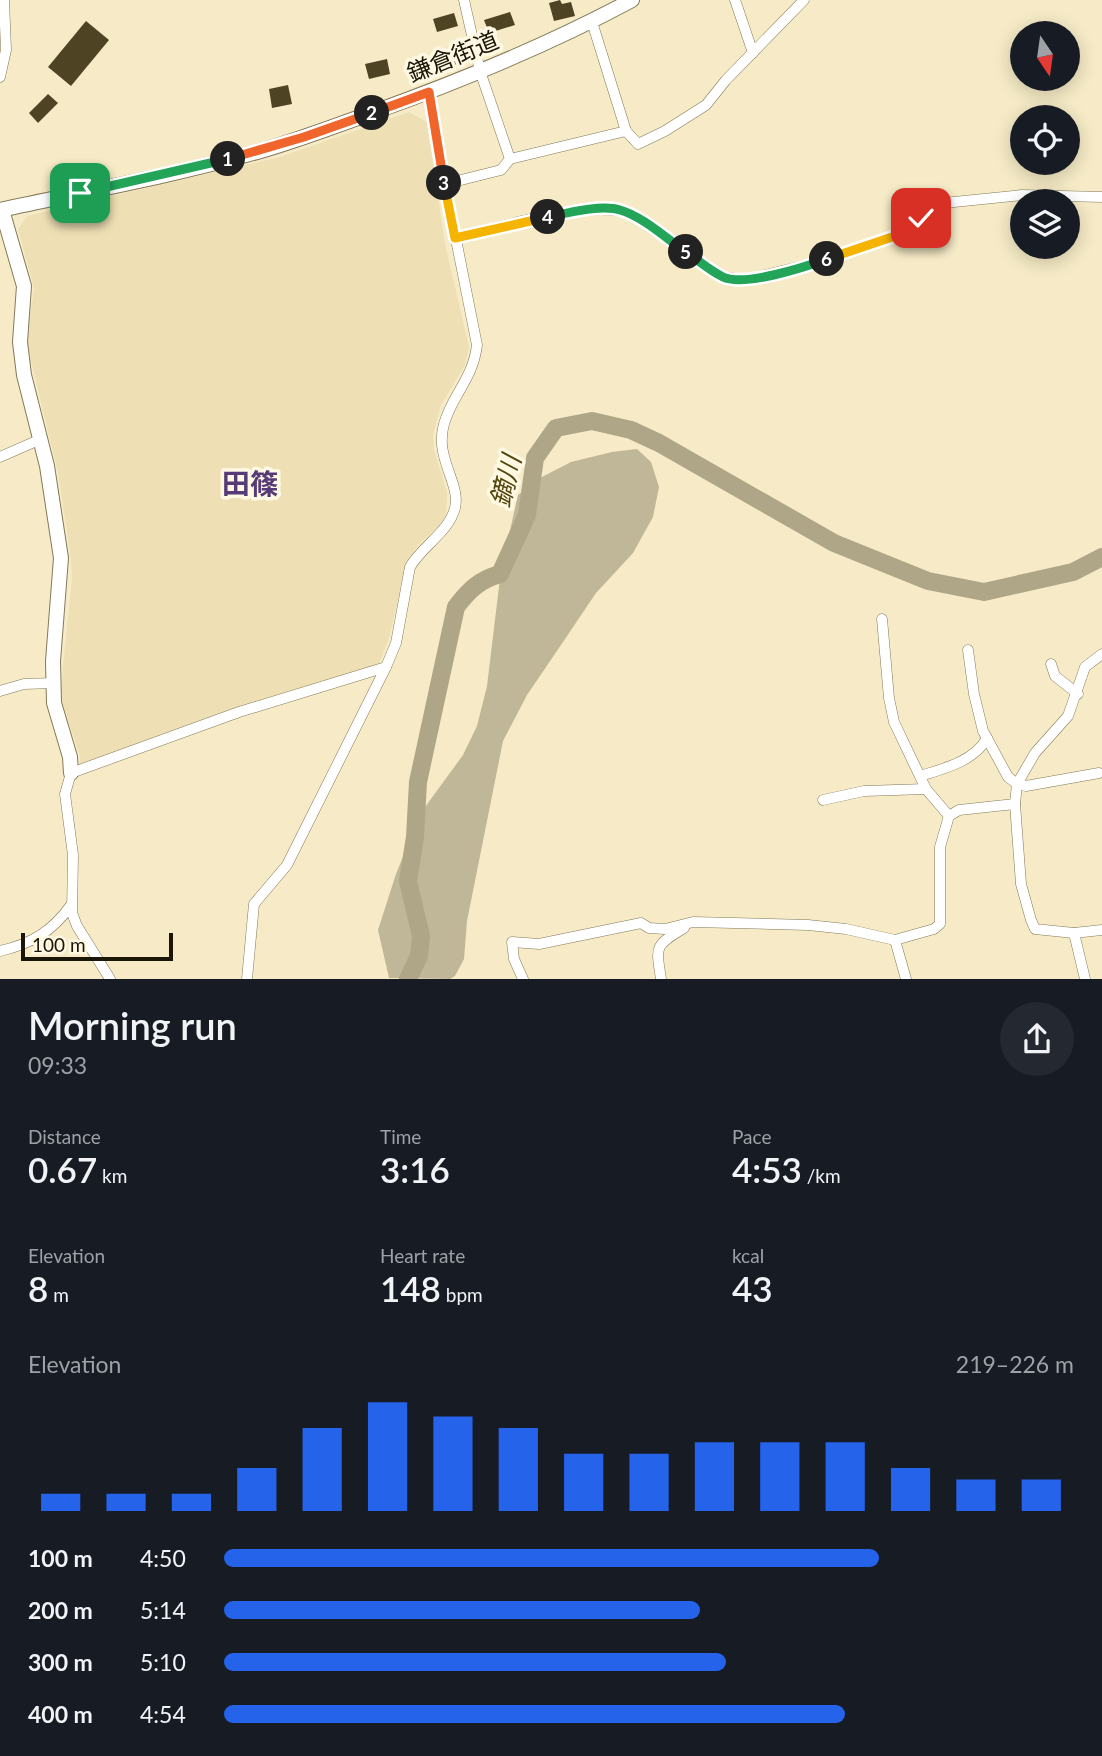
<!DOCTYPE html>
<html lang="en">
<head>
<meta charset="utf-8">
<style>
	:root { --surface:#171b24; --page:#242831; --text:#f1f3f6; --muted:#9ea1a6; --accent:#2563eb }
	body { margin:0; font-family:Lato,"Noto Sans JP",sans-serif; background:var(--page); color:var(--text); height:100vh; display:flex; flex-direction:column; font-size:26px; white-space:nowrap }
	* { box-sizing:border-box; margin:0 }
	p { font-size:23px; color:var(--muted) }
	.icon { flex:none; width:38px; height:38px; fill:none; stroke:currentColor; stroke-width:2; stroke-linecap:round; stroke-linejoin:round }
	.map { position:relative; height:979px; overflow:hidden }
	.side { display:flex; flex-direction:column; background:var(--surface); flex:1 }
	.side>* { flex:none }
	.needle { width:46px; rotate:167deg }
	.fabs { position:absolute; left:1010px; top:21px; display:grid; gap:14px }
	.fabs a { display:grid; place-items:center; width:70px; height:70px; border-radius:50%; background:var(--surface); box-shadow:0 4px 18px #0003; font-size:35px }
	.scale { position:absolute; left:21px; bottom:18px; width:152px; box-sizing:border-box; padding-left:7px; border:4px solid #1a1608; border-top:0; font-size:19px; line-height:24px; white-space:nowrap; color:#1a1608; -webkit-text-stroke:5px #fff8e2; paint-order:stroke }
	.pin { position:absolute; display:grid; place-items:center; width:60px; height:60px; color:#fff; margin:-30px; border-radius:14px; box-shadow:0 4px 10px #0006 }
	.km { position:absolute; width:35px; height:35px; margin:-18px; border-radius:50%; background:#222; color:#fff; font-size:19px; line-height:35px; text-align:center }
	.round { display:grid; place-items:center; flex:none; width:74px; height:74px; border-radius:37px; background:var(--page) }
	.headline { display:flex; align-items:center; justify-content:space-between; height:119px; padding:0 28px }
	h1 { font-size:38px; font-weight:600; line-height:52px }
	.figures { display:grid; grid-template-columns:repeat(3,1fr); gap:10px; height:119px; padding:7px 28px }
	.figures div { display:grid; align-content:center }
	.figures b { font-size:35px; font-weight:600 }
	.figures small { font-size:19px; font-weight:400 }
	.figures p { font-size:19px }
	.chart { height:196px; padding:14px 28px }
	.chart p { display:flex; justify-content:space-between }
	.chart svg { width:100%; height:126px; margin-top:7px; stroke:var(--accent); stroke-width:6 }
	ul { padding:0 28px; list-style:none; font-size:23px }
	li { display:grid; grid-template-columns:112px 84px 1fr; align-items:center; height:52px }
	li i { height:18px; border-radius:9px; background:var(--accent) }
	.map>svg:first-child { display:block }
	.built { fill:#eee0b4 }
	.forest { fill:#c0b798 }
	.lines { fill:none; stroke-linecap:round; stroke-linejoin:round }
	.river { stroke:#afa687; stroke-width:18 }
	.building { fill:#4e4424 }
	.street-casing { stroke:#837958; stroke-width:11 }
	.secondary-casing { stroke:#837958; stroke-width:16 }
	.street { stroke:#fff; stroke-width:10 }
	.secondary { stroke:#fff; stroke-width:14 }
	.split-1-casing { stroke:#fff; stroke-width:14 }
	.split-2-casing { stroke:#fff; stroke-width:14 }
	.split-3-casing { stroke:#fff; stroke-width:14 }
	.split-4-casing { stroke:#fff; stroke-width:14 }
	.split-5-casing { stroke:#fff; stroke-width:14 }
	.split-6-casing { stroke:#fff; stroke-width:14 }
	.split-7-casing { stroke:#fff; stroke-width:14 }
	.split-1 { stroke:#22a559; stroke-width:9 }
	.split-2 { stroke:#f0652b; stroke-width:9 }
	.split-3 { stroke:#f0652b; stroke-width:9 }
	.split-4 { stroke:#f5b400; stroke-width:9 }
	.split-5 { stroke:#22a559; stroke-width:9 }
	.split-6 { stroke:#22a559; stroke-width:9 }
	.split-7 { stroke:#f5b400; stroke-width:9 }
	.labels { text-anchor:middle; stroke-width:7; stroke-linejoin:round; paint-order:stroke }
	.street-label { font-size:24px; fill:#1a1608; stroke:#fff8e2 }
	.water-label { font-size:26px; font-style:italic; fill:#53450c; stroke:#fff8e2 }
	.quarter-label { font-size:28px; font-weight:bold; fill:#563b77; stroke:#fff8e2 }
</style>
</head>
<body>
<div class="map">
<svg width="1102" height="979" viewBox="0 0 1102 979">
	<rect width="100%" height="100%" fill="#f6ebc6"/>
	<path class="built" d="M409,112l18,10 18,122 24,103 -4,18 -24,40 -8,29 1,16 13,42 -1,23 -7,11 -21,19 -12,17 -16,73 -11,29 -299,103v-11l-20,-60 12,-118 -1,-19 -13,-86 -32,-133 8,-51 -16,-60 9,-13 253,-59z"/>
	<path class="forest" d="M637,449l14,13 8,25 -6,30 -20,36 -37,40 -33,49 -36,53 -24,46 -36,180 -3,38 -9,17 -5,3 -61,-1 -11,-48 18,-56 24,-60 43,-59 14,-29 10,-40 14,-116 17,-75 22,-17 31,-16 41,-10z"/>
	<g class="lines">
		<path class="river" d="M408,979l11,-23 2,-20 -13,-55 7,-44 3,-55 38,-175c13,-17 23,-27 44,-33l27,-59 8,-57 21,-30 36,-7 39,9 28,13 175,100 94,38 56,11 89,-20 29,-15"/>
	</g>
	<g class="building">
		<path d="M560,0l2,4 9,-2 4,14 -21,5 -5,-18z"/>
		<path d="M510,12l5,13 -26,8 -5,-13z"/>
		<path d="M454,13l4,13 -21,6 -4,-13z"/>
		<path d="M86,21l23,19 -38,46 -23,-19z"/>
		<path d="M465,48l3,13 -21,6 -4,-14z"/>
		<path d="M387,59l3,15 -21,5 -4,-15z"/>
		<path d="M288,85l4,19 -20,4 -3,-19z"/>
		<path d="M48,94l10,9 -20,20 -9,-10z"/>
	</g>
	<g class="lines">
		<defs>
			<g id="street">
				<path d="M735,0l18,53"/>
				<path d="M592,22l34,109"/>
				<path d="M0,77l6,-27 -2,-50"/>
				<path d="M510,159l116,-28 12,13 27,-13 41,-26 20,-25 78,-80"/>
				<path d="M445,184l56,-14 9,-11 -30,-88 -16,-71"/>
				<path d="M455,238c43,-10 136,-40 176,-24l92,63 22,3 74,-18 79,-27 46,-32 78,-8 80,2"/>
				<path d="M0,457l41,-18"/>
				<path d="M882,619l7,79 5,24 32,67 23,27"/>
				<path d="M968,650l6,44 9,37 25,46 9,7 9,2 73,-13"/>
				<path d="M1102,654l-17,13 -17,49 -33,37 -18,31 -2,20 6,80 10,36 4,9 39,4 28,-3"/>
				<path d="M1051,664l4,12 23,18"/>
				<path d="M0,691l24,-7 30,-1"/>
				<path d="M920,776c23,-7 55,-15 67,-38"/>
				<path d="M823,800l41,-9 62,-2"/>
				<path d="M1074,933l11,46"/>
				<path d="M895,940l11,39"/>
				<path d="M0,951c31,-7 53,-20 71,-46"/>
				<path d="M110,979l-33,-53 -5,-13 1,-58 -8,-61 6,-21 168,-61 147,-45"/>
				<path d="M247,979l7,-75 33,-39 99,-198 10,-24 14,-76c12,-21 39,-35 45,-59 6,-25 -21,-50 -11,-84 8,-29 29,-45 33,-79l-32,-161 -16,-92"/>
				<path d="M523,979l-9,-20 -2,-17 27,2 102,-21 8,5 16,1 28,-7 115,3 38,4 49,11 39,-11 6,-5v-77l9,-31 10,-6 56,-6"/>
				<path d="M661,979c-5,-33 -7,-33 23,-51"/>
			</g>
			<g id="secondary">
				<path d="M0,210c88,-19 177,-35 264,-60 37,-11 74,-25 110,-38 89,-32 176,-68 258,-112"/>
				<path d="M2,210l22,76 -4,56 4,33 23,91 14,92 -8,103 1,42 16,54 1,16"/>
			</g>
		</defs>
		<use href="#street" class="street-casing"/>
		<use href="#secondary" class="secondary-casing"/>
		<use href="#street" class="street"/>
		<use href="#secondary" class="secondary"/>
	</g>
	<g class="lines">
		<defs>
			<path id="split-1" d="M80,193l148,-34"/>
			<path id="split-2" d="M228,159l76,-22 68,-24"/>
			<path id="split-3" d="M372,113l57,-21 15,91"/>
			<path id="split-4" d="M444,183l11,55 93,-21"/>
			<path id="split-5" d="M548,217c19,-4 54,-13 72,-7 22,6 47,29 66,42"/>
			<path id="split-6" d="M686,252c12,8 24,19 37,25 21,10 82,-10 104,-18"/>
			<path id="split-7" d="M827,259l71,-24 23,-17"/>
		</defs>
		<use href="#split-1" class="split-1-casing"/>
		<use href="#split-2" class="split-2-casing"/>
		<use href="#split-3" class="split-3-casing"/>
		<use href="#split-4" class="split-4-casing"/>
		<use href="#split-5" class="split-5-casing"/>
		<use href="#split-6" class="split-6-casing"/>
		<use href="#split-7" class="split-7-casing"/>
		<use href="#split-1" class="split-1"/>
		<use href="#split-2" class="split-2"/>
		<use href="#split-3" class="split-3"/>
		<use href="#split-4" class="split-4"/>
		<use href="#split-5" class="split-5"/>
		<use href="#split-6" class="split-6"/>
		<use href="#split-7" class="split-7"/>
	</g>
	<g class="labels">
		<g class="street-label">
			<text transform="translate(453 57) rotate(-22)" y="8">鎌倉街道</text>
		</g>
		<g class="water-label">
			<text transform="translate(506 481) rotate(-76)" y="9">鏑川</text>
		</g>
		<g class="quarter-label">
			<text x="250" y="494">田篠</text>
		</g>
	</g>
</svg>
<div class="fabs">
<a><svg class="needle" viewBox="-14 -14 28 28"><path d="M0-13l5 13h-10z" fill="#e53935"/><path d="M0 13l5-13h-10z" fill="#9ea1a6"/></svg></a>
<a><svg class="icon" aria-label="locate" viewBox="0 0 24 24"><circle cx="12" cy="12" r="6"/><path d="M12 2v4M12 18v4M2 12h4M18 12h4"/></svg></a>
<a><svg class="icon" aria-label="layers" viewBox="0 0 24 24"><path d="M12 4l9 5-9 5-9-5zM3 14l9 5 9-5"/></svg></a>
</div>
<div class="scale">100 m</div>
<div class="pin" style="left:80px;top:193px;background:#1e9e55"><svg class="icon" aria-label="arrive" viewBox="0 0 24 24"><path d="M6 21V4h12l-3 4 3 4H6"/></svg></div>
<div class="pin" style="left:921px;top:218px;background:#d93025"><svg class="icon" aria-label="check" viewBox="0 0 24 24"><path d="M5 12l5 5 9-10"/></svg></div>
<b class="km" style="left:228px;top:159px">1</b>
<b class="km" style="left:372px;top:113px">2</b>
<b class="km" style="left:444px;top:183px">3</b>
<b class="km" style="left:548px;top:217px">4</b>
<b class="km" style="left:686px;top:252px">5</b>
<b class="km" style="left:827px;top:259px">6</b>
</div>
<section class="side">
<div class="headline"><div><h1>Morning run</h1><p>09:33</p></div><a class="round"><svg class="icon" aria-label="share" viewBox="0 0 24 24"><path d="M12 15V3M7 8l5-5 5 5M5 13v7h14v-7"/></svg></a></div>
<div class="figures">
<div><p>Distance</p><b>0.67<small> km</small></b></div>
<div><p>Time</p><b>3:16</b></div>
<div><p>Pace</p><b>4:53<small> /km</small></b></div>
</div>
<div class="figures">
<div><p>Elevation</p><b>8<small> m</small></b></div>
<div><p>Heart rate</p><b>148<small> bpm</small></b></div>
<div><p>kcal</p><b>43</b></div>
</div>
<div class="chart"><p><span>Elevation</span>219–226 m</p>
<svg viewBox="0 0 160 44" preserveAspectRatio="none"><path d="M5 44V38M15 44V38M25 44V38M35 44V29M45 44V15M55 44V6M65 44V11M75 44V15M85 44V24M95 44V24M105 44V20M115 44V20M125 44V20M135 44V29M145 44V33M155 44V33"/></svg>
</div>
<ul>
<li><b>100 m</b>4:50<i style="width:77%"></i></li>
<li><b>200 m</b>5:14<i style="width:56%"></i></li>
<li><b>300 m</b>5:10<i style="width:59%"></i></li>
<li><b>400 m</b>4:54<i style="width:73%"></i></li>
</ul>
</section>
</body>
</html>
